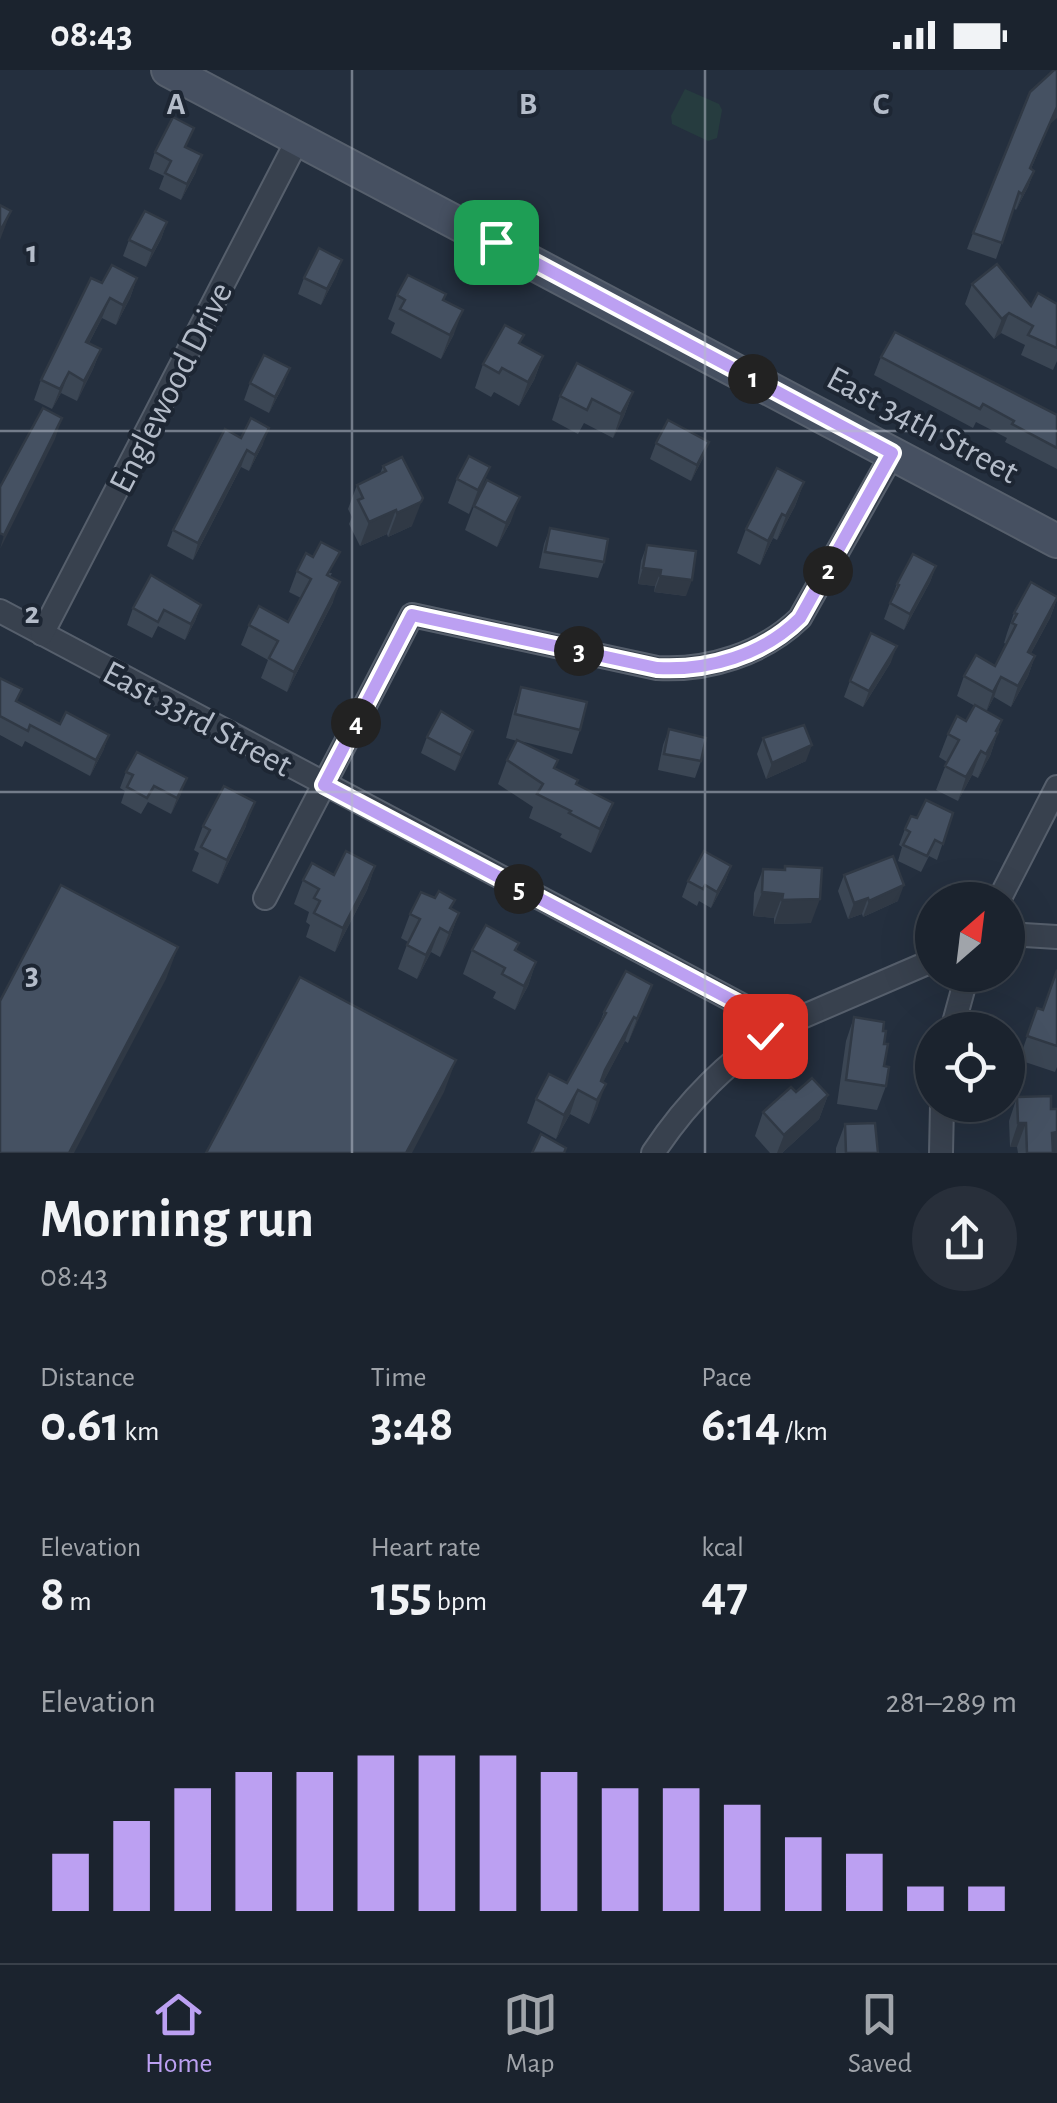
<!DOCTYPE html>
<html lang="en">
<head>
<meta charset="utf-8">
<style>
	:root { --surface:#1b232e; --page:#282f3a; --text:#f1f3f6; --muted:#a0a4aa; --line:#39404a; --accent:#bca0f2 }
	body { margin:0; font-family:"Alegreya Sans",sans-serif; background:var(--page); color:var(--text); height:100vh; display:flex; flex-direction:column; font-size:38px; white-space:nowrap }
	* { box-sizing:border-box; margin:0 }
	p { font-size:32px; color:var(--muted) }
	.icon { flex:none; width:55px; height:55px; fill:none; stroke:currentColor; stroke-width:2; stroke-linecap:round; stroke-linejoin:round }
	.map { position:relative; height:1083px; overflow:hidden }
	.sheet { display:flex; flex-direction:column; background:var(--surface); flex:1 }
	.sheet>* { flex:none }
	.needle { width:65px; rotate:28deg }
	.buttons { position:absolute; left:915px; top:812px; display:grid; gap:20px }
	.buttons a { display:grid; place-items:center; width:110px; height:110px; border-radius:50%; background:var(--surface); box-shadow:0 10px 40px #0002,0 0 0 2px var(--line); font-size:50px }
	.pin { position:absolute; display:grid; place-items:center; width:85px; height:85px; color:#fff; margin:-42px; border-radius:20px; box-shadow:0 5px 15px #0006 }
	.km { position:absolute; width:50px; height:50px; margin:-25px; border-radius:50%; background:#222; color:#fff; font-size:28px; line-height:50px; text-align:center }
	.round { display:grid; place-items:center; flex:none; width:105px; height:105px; border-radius:52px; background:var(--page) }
	.headline { display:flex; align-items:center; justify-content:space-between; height:170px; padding:0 40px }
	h1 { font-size:55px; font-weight:700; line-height:75px }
	.metrics { display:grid; grid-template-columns:repeat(3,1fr); gap:15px; height:170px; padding:10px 40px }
	.metrics div { display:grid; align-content:center }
	.metrics b { font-size:50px; font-weight:700 }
	.metrics small { font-size:28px; font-weight:400 }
	.metrics p { font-size:28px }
	.chart { height:280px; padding:20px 40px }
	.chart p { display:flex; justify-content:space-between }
	.chart svg { width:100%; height:180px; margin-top:10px; stroke:var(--accent); stroke-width:6 }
	.status { display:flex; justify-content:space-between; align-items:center; height:70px; padding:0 50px; background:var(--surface); direction:ltr }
	.status svg { height:28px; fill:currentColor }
	.tab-bar { display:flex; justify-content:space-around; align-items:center; height:140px; border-top:2px solid var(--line); background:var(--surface); font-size:28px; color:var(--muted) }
	.tab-bar a { display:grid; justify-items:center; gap:5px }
	.tab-bar .on { color:var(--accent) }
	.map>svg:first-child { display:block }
	.green { fill:#263c3f }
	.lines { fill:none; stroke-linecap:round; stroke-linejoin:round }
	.street-casing { stroke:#565f6c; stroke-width:26 }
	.secondary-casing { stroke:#565f6c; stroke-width:36 }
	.street { stroke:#38414e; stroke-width:22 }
	.secondary { stroke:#465061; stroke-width:32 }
	.wall { fill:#3b4654 }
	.shaded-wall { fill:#303945 }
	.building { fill:#455162; stroke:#303945; stroke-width:2.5 }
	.route-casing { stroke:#fff; stroke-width:20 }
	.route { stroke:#bca0f2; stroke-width:12 }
	.grid { fill:none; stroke:#b4bcc9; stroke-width:2.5; stroke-opacity:0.55 }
	.labels { text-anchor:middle; stroke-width:8; stroke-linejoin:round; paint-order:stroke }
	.street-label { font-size:35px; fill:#b4bcc9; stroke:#1d2633 }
	.grid-label { font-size:32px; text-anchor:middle; font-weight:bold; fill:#b4bcc9; stroke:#1d2633; stroke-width:8; stroke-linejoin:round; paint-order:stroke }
</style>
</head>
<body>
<div class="status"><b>08:43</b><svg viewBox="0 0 49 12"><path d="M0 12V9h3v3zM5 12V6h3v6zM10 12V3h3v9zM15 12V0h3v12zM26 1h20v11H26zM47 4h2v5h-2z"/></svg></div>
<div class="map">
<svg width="1057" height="1083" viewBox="0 0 1057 1083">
	<rect width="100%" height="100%" fill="#242f3e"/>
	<path class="green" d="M685,19l34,15 3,6 -5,28 -9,3 -36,-17 -1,-8z"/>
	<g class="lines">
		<defs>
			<g id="street">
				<path d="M0,541l781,415 151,-65"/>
				<path d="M42,564l256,-495"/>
				<path d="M265,828l147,-283 245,53c51,3 106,-14 143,-50l93,-165"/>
				<path d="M999,830l58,-113"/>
				<path d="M1008,864l49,3"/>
				<path d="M952,960l15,-55"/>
				<path d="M653,1083c35,-53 75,-92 128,-127"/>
				<path d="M941,1083l1,-48"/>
			</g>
			<path id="secondary" d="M168,0l889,471"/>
		</defs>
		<use href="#street" class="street-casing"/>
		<use href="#secondary" class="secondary-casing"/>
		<use href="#street" class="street"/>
		<use href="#secondary" class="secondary"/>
	</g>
	<g class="wall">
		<path d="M1050,54l-19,45 3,2 -6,16 -12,23 -2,-2 -18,51 -29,-10 6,-16z"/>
		<path d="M187,78l9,24 -15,28 -22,-11 5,-13 -15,-7 6,-17z"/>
		<path d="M167,152l-6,17 -15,28 -23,-11 6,-16z"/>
		<path d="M342,190l-6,16 -15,29 -23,-11 6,-16z"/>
		<path d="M137,208l-7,20 -14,27 -14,-7 -13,25 12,6 -8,20 -16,32 -16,-8 -9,16 -18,-9 7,-20 61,-97z"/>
		<path d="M972,214l59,22 26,-2v57l-4,9 -32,-15 4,-10 -24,-12 -7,6 -29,-35z"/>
		<path d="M446,224l-2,6 10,34 -13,25 -50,-26 4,-10 -7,-4 9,-24z"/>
		<path d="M520,274l23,12 -9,24 -15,26 -25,-14 -3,5 -16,-9 8,-24z"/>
		<path d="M881,287l176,58v54l-52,-27 2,-4 -31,-16 -3,6 -99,-53z"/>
		<path d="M250,313l34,1 -15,29 -25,-13z"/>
		<path d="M633,322l-9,24 -11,22 -29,-15 -6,11 -26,-14 8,-24z"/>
		<path d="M241,368l22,6 -14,27 -8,-4 -48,93 -26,-14 6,-16z"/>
		<path d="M656,373l47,15 -12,23 -41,-22z"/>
		<path d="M383,396l29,60 -24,11 -1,-3 -27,12 -11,-22 3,-7 -4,-8 9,-24 23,-11z"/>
		<path d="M490,397l-21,47 -21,-11 9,-24z"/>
		<path d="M804,412l-9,24 -18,34 -4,-2 -13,27 -23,-12 9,-24z"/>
		<path d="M474,436l37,15 -14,26 -32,-17z"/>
		<path d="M550,458l54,34 -6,16 -59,-10 5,-24z"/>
		<path d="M647,475l39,51 -32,-4 1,-6 -17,-2 3,-23z"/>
		<path d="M936,496l-6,16 -26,48 -20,-11 13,-35z"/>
		<path d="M297,501l35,2 -2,4 3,25 -46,90 -26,-14 7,-18 -27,-15 8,-20 39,-3 13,-24 -12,-6z"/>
		<path d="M1057,529l-7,19 -19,35 4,3 -7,20 -17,31 -17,-10 -8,15 16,8 -12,36 -12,22 -6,-3 -14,26 -22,-11 11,-28 -8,-5 9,-23 18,-13 9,-15 -18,-10 7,-20 31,-10 11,-22 -2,-1 3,-10 7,-20z"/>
		<path d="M201,535l-6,16 -10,19 -27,-14 -6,12 -25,-13 6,-17z"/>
		<path d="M891,592l-28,45 -19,-10 6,-16z"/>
		<path d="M0,608l18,24 42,22 49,11 -6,16 -13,25 -65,-35 -3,6 -22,-12z"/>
		<path d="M521,617l59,43 -8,24 -52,-13 56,44 37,18 -9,24 -13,26 -31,-16 2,-3 -33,-16 4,-11 -35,-23 9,-24 10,-19 -11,-3 7,-27z"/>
		<path d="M669,659l32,32 -6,17 -37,-8 5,-25z"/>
		<path d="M473,661l-6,16 -12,24 -34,-18 6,-16z"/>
		<path d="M763,668l43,23 -40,18 -9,-25z"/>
		<path d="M126,702l55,22 -10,20 -23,-12 -7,12 -20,-11 4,-12 -5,-3z"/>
		<path d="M953,743l-16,47 -8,-4 -8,16 -23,-11 4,-14 -3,-2 6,-16 12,-11z"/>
		<path d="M203,756h43l-28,58 -26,-13 7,-18 -5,-3z"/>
		<path d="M375,796l-8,24 -32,62 -29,-15 4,-12 -4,-3 3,-10 -15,-8 9,-24z"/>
		<path d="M731,796l-6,16 -14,26 -12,-7 -2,5 -15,-9 6,-16z"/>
		<path d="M785,796l26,57 -37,1v-6l-21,-2 1,-23 9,-24 21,1z"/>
		<path d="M844,805l54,26 -35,16 -1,-3 -14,5 -10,-28z"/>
		<path d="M435,828l20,2 -4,9 8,4 -9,24 -10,20 -9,-5 -14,27 -19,-10 10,-27 -7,-4 9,-24z"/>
		<path d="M519,873l-3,8 20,11 -8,24 -13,24 -22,-12 3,-6 -33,-18 9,-24z"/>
		<path d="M1057,899v98l-2,5 -36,-12 18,-52 6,2z"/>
		<path d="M652,915l-24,58 -3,-2 -22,41 -6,26 -8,16 -19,-10 -14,25 -29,-16 9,-24 31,-16 31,-56 6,-15z"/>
		<path d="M854,947l29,14 3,55 -9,24 -40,-6 9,-63z"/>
		<path d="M796,1022l32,3 -9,24 -37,34h-12l-15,-17 8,-24z"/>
		<path d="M1017,1027l40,56h-39l-1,-6h-7l-1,-26z"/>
		<path d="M845,1054l33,29h-42v-5z"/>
	</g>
	<g class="shaded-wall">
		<path d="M1057,37v11l-7,6 -26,61z"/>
		<path d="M202,85l-6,17 -15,28 6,-16z"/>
		<path d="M1034,101l-6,16 -12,23 6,-16z"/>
		<path d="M11,141l-11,29v-9z"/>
		<path d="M167,152l-6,17 -15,28 6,-16z"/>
		<path d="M342,190l-6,16 -15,29 6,-16z"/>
		<path d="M137,208l-7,20 -14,27 7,-20z"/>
		<path d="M110,228l-8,20 -23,44 7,-20z"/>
		<path d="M463,240l-9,24 -13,25 9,-24z"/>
		<path d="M1009,243l-8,20 -7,6 8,-20z"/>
		<path d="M101,279l-8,20 -16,32 7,-20z"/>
		<path d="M543,286l-9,24 -15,26 9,-24z"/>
		<path d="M290,298l-6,16 -15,29 6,-16z"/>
		<path d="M69,302l-8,21 -9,16 8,-20z"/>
		<path d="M633,322l-9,24 -11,22 8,-24z"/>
		<path d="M62,348l-7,21 -55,110 4,-14z"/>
		<path d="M269,358l-6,16 -14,27 6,-16z"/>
		<path d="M709,372l-6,16 -12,23 6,-16z"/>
		<path d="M247,380l-6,17 -48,93 5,-17z"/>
		<path d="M490,397l-9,24 -12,23 9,-24z"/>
		<path d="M804,412l-9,24 -18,34 9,-24z"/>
		<path d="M520,427l-9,24 -14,26 9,-24z"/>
		<path d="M423,428l-11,28 -24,11 9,-24z"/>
		<path d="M396,440l-9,24 -27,12 9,-24z"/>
		<path d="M782,444l-9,24 -13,27 8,-24z"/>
		<path d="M936,496l-6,16 -26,48 6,-16z"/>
		<path d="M643,498l18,2 -6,16 -17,-2z"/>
		<path d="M660,506l32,4 -6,16 -32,-4z"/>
		<path d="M340,512l-7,20 -46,90 7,-20z"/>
		<path d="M1057,528l-7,20 -29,54 7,-20z"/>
		<path d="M201,535l-6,16 -10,19 6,-16z"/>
		<path d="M897,576l-6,16 -28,45 6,-16z"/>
		<path d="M1035,586l-7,20 -17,31 7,-21z"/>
		<path d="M1001,607l-7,20 -8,15 7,-20z"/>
		<path d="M1002,650l-12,36 -12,22 18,-47z"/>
		<path d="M473,661l-6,16 -12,24 6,-16z"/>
		<path d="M109,665l-6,16 -13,25 6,-16z"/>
		<path d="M812,675l-6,16 -40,18 6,-16z"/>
		<path d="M981,681l-9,24 -14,26 8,-24z"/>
		<path d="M187,708l-6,16 -10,20 6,-16z"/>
		<path d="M255,732l-9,24 -28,58 9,-24z"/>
		<path d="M613,733l-9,24 -13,26 9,-24z"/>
		<path d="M375,796l-8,24 -32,62 8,-24z"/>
		<path d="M731,796l-6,16 -14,26 6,-16z"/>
		<path d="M904,815l-6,16 -35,16 6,-16z"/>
		<path d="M762,822l21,2 -9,24 -21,-2z"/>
		<path d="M868,828l-6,16 -14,5 6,-16z"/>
		<path d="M820,829l-9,24 -37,1 8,-24z"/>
		<path d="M459,843l-9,24 -10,20 9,-24z"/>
		<path d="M440,858l-9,24 -14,27 9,-24z"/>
		<path d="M178,877l-12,32 -92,174h-5z"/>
		<path d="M536,892l-8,24 -13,24 9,-24z"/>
		<path d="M652,915l-9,24 -15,34 9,-24z"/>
		<path d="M634,947l-9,24 -28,53 8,-24z"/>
		<path d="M456,990l-12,32 -32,61h-6z"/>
		<path d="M606,1014l-9,24 -8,16 8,-24z"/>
		<path d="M578,1020l-8,24 -14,25 8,-24z"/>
		<path d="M828,1025l-9,24 -37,34h-5l7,-18z"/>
		<path d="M1018,1053h8l-9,24h-7z"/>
		<path d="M1057,1062v21h-12l7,-20z"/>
	</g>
	<g class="building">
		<path d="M1054,0h3v37l-27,61 4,3 -12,23 -3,-2 -17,51 -29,-10 57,-141z"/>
		<path d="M173,47l21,11 -9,19 17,8 -15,29 -22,-11 6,-12 -16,-9z"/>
		<path d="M0,135l11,6 -11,20z"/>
		<path d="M145,141l22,11 -15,29 -23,-11z"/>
		<path d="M319,178l23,12 -15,29 -23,-11z"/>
		<path d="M997,194l34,42 7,-13 19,11v44l-29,-13 5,-9 -24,-13 -7,6 -30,-35z"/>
		<path d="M112,195l25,13 -14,27 -13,-7 -24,44 15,7 -17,32 -15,-9 -9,17 -19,-9 50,-102 11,5z"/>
		<path d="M408,205l38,19 -3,6 20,10 -13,25 -50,-26 5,-9 -8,-5z"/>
		<path d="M505,255l19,10 -5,8 24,13 -15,26 -26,-14 -3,5 -16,-9z"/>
		<path d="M895,262l162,83v33l-45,-24 2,-3 -31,-17 -3,5 -99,-52z"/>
		<path d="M264,285l26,13 -15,29 -25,-14z"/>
		<path d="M577,293l56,29 -12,22 -29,-15 -5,11 -27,-14z"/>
		<path d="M43,338l19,10 -58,117 -4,-2v-46z"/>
		<path d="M251,348l18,10 -14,27 -8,-5 -49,93 -25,-13 52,-101 16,9z"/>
		<path d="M668,350l41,22 -12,23 -41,-22z"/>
		<path d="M469,386l21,11 -12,23 -21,-11z"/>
		<path d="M402,387l21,41 -2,4 -24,11 -1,-3 -27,12 -11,-22 5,-2 -6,-13 29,-14 -3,-5z"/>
		<path d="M777,398l27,14 -18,34 -4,-2 -14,27 -22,-12z"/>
		<path d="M487,410l33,17 -14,26 -32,-17z"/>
		<path d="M550,458l58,11 -4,23 -59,-10z"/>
		<path d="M321,472l19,10 -13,23 13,7 -46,90 -25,-14 9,-17 -29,-16 10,-19 29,16 23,-43 -14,-8 9,-18 7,4z"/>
		<path d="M647,475l49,6 -4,29 -32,-4 1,-6 -18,-2z"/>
		<path d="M913,484l23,12 -26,48 -20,-11 9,-18 -2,-1z"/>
		<path d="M151,505l50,30 -10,19 -27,-14 -6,12 -25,-14z"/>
		<path d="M1031,512l26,15v1l-29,54 7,4 -17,30 -17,-9 -8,15 -29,-16 12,-21 19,11 21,-41 -4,-2 5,-9 -3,-1z"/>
		<path d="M871,563l26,13 -28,45 -19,-10z"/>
		<path d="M0,608l22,11 -6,12 44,23 6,-12 43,23 -13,25 -66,-35 -2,6 -28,-15z"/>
		<path d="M521,617l66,15 -7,28 -65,-16z"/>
		<path d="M975,635l27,15 -6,11 2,1 -12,22 -5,-3 -15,26 -21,-11 14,-26 -11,-6 9,-18 9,5z"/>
		<path d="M441,641l32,20 -12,24 -34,-18z"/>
		<path d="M804,655l8,20 -40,18 -9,-25z"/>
		<path d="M669,659l37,9 -5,23 -37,-7z"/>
		<path d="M517,670l41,20 -4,8 24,12 -2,4 37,19 -13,26 -31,-16 2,-2 -34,-17 6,-10 -36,-24z"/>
		<path d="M137,682l50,26 -10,20 -23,-12 -7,12 -20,-11 6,-12 -7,-3z"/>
		<path d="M224,716l31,16 -28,58 -26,-13 9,-17 -7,-4z"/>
		<path d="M926,730l27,13 -10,31 -8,-4 -8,16 -24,-11 7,-13 -5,-3 6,-13 6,2z"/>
		<path d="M346,781l29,15 -32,62 -29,-15 6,-12 -6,-3 5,-9 -16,-9 9,-17 22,12z"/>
		<path d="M704,781l27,15 -14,26 -12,-7 -2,4 -15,-8z"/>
		<path d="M893,786l11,29 -35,16 -1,-3 -14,5 -10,-28z"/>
		<path d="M785,796l37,2 -2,31 -38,1 1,-6 -21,-2 1,-23 22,1z"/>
		<path d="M61,815l117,62 -109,206h-69v-152z"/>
		<path d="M439,821l16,9 -5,8 9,5 -10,20 -9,-5 -14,27 -19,-10 13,-26 -10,-5 11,-22 14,6z"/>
		<path d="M486,855l33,18 -4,7 21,12 -12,24 -22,-12 3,-6 -33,-18z"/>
		<path d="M1057,900v76l-30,-10 10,-28 6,2z"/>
		<path d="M626,901l26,14 -15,34 -3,-2 -29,53 -4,11 5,3 -9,16 -19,-10 -14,25 -28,-16 13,-25 18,9 39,-70 -2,-1z"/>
		<path d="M300,907l156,83 -50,93h-200z"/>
		<path d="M854,947l30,5 -1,9h3l-2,13h4l-4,22 5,1 -3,19 -40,-6z"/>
		<path d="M812,1008l16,17 -44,40 -21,-23 28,-25 5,5z"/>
		<path d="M1051,1026v13h6v23l-5,1 1,20h-26l-1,-30h-8l-1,-26z"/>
		<path d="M875,1053l3,30h-32l-1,-29z"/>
		<path d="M541,1064l25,14 -2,5h-32z"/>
	</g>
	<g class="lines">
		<defs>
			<path id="route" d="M496,172l396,211 -92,165c-37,37 -92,53 -143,50l-245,-53 -88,170 457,241 -16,10"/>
		</defs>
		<use href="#route" class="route-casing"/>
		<use href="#route" class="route"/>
	</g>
	<path class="grid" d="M352,0v1083M705,0v1083M0,361h1057M0,722h1057"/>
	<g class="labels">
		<g class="street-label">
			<text transform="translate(170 317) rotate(-63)" y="12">Englewood Drive</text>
			<text transform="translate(923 354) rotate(28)" y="12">East 34th Street</text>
			<text transform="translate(198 648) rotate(28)" y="12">East 33rd Street</text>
		</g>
	</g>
	<g class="grid-label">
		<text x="176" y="44">A</text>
		<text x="528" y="44">B</text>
		<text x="881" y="44">C</text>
		<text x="32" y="192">1</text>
		<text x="32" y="553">2</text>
		<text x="32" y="914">3</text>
	</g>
</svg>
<div class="buttons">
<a><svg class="needle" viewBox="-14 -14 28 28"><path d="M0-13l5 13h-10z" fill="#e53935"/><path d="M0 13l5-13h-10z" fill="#a0a4aa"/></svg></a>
<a><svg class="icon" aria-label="locate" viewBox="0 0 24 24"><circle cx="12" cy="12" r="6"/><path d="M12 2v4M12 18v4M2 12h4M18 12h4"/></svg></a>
</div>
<div class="pin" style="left:496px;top:172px;background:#1e9e55"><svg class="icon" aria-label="arrive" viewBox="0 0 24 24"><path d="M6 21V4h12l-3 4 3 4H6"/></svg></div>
<div class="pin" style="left:765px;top:966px;background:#d93025"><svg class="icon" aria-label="check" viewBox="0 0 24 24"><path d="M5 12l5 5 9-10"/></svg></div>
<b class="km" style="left:753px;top:309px">1</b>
<b class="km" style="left:828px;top:501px">2</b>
<b class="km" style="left:579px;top:581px">3</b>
<b class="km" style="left:356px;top:653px">4</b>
<b class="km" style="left:519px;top:819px">5</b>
</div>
<section class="sheet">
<div class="headline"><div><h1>Morning run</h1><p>08:43</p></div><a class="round"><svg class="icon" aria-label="share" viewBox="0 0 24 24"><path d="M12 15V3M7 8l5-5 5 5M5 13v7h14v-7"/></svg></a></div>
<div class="metrics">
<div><p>Distance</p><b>0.61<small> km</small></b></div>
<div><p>Time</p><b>3:48</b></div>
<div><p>Pace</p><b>6:14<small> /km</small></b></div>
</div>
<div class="metrics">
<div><p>Elevation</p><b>8<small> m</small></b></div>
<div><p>Heart rate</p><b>155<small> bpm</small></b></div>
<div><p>kcal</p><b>47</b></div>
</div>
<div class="chart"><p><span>Elevation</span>281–289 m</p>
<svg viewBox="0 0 160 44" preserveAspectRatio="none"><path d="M5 44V30M15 44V22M25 44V14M35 44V10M45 44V10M55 44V6M65 44V6M75 44V6M85 44V10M95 44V14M105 44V14M115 44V18M125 44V26M135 44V30M145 44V38M155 44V38"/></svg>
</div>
</section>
<nav class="tab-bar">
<a class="on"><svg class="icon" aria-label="home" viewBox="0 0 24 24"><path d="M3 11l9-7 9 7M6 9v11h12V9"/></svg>Home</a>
<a><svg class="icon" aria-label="map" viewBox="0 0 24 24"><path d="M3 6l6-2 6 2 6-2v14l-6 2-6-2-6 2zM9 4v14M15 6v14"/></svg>Map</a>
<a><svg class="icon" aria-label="saved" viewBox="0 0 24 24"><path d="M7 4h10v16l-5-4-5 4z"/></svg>Saved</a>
</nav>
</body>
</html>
